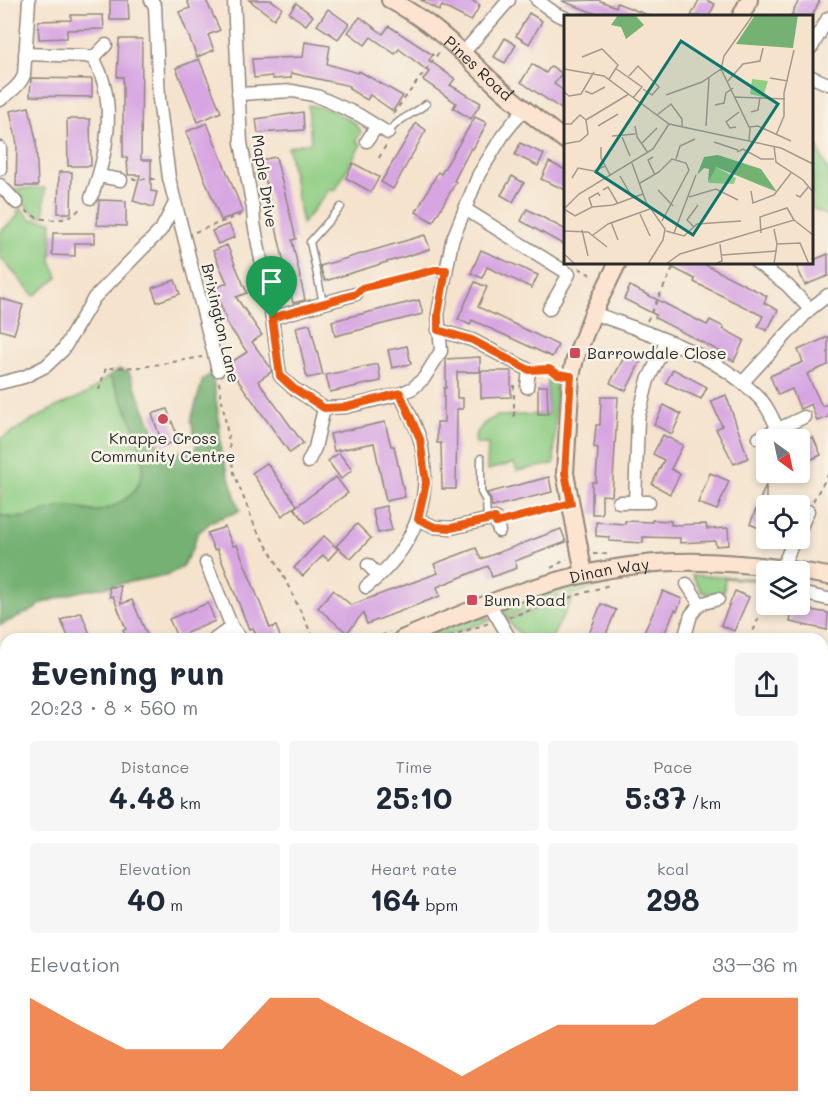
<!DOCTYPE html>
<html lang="en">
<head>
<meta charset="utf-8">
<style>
	:root { --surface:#fff; --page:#f6f6f7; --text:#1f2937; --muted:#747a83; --accent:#ea580c }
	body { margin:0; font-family:Mali,sans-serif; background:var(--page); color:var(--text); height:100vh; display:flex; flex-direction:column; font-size:22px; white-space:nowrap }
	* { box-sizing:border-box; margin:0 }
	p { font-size:20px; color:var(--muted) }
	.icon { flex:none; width:33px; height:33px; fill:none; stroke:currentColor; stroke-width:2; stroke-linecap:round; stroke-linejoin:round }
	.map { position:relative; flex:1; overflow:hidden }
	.side { position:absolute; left:0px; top:633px; width:828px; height:486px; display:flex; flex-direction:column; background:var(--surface); border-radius:18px 18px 0 0; box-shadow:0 3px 9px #0003 }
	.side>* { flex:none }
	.needle { width:39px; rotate:147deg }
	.tools { position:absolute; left:756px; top:429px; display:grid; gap:12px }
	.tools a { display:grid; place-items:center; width:54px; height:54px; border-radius:6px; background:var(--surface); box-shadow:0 3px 9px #0003; font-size:30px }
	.pin { position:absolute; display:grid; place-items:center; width:51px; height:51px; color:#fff; margin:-62px -26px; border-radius:50% 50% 50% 0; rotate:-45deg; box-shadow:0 0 6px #0007 }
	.pin .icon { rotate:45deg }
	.round { display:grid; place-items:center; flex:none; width:63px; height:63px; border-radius:6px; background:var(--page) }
	.head { display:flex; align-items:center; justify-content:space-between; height:102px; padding:0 30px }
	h1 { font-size:33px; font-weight:700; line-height:45px }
	.stats { display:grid; grid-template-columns:repeat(3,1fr); gap:9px; height:102px; padding:6px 30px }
	.stats div { display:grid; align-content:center; border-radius:6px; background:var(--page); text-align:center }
	.stats b { font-size:30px; font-weight:700 }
	.stats small { font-size:16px; font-weight:400 }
	.stats p { font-size:16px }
	.chart { height:168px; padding:12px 30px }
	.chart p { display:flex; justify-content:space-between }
	.chart svg { width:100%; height:108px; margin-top:6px; fill:var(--accent); opacity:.7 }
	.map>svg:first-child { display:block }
	.green { fill:#90ce84; stroke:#5e7c58; stroke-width:1.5 }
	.forest { fill:#74b172; stroke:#506e4e; stroke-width:1.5 }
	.building { fill:#d7a5e2 }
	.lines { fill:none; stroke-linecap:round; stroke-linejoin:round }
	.lane-casing { stroke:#90877c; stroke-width:9 }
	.street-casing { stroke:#90877c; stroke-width:15 }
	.secondary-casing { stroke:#90877c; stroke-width:20 }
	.path { stroke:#90877c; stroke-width:2; stroke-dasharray:4.5 4.5; stroke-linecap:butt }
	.lane { stroke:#fff; stroke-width:6 }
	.street { stroke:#fff; stroke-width:12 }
	.secondary { stroke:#fde4d0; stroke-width:16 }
	.route-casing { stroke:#fff; stroke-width:12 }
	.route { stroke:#ea580c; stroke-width:8 }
	.poi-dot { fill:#d1495b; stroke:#f7f3e8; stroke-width:2 }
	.labels { text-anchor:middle; stroke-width:5; stroke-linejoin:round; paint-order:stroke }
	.street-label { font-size:16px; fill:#2b2b2b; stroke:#f7f3e8 }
	.poi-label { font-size:16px; fill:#2b2b2b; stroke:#f7f3e8; text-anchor:start }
	.inset-road { fill:none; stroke:#a4998c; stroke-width:1.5 }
	.view { fill:#0f766e; fill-opacity:0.15; stroke:#0f766e; stroke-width:3 }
	.inset-edge { fill:none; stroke:#2b2b2b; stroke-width:3 }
</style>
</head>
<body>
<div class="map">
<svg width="828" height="1119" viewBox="0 0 828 1119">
	<rect width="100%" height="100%" fill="#f7f3e8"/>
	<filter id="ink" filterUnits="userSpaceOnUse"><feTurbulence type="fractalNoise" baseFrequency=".0167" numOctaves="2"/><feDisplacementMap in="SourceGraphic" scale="12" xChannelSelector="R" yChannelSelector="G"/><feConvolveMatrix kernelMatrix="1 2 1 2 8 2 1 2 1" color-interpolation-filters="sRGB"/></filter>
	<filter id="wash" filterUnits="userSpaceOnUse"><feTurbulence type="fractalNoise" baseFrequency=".008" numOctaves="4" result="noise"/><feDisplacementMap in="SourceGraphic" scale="24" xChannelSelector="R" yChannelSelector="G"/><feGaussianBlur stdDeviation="1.35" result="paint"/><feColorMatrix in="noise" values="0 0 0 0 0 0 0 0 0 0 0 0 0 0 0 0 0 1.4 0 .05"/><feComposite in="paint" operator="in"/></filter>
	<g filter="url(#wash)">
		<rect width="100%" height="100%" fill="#f5e3cd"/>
		<g class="green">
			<path d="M308,105c15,2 47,12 53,27l-5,9 5,3 -26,47 -5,-2 -28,35 -14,-77 23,-5z"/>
			<path d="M812,134l16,37v46l-16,-9z"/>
			<path d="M45,188l-1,28h-7l-25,-24 4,-3z"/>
			<path d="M21,208l10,11 21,2 -1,39 7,17 -24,19 -34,-39v-25l19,-17 -2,-3z"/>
			<path d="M550,373l6,2 -2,89 -37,7 -3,-8 -27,7 1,-26h-12l-1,-8 9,-13 13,-7 51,-2 -1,-28z"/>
			<path d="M109,376c8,12 13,24 19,37 19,40 28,80 -25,97 -10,3 -16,-1 -26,-2 -6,0 -13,1 -19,2 -19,2 -40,13 -58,5v-76l54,-31 34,-15z"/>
			<path d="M692,575l70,4 -1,2 -36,-3 -1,14 -14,2 -8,-2z"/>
			<path d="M610,576v7l-47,14 -3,-11z"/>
			<path d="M556,587l3,12 -55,18v-6l8,-10z"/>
			<path d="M573,598l-22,41c-22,0 -31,0 -44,-20z"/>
			<path d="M480,615l11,5 -55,19h-19z"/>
			<path d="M122,1113h108l3,6h-109z"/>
		</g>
		<path class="forest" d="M119,369l10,3 35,83 33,-7 -6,-28 12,-41 9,-5 7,45 2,34 19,58 -28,10 -15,13 -4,14 -12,20 -14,7 -90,17 -37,12 -5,5 -35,16v-110c20,9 42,-5 63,-8 14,-2 25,8 40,3 53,-16 44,-57 25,-97 -6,-13 -11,-25 -19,-37z"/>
		<g id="blocks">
			<g class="building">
				<path d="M110,0h18l1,20h-19z"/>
				<path d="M187,0h19l14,30 -12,5 6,15 -17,7 -18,-45 11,-4z"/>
				<path d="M249,0h22l11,8 -8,11z"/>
				<path d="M421,0h50l9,5 -9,16 -29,-15 -3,5z"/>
				<path d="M598,0l18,7 1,-4 33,13h-48l-40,-15z"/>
				<path d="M699,0h7l9,4 -6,12h-18z"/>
				<path d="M799,0h21l-8,16h-21z"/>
				<path d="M296,3l17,13 -7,9 -17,-12z"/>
				<path d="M328,9l21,15 -11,15 -21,-14z"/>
				<path d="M529,13l13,8 -13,23 -13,-8z"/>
				<path d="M71,15h32l1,14 -37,1v8l-28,1 -1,-18 33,-1z"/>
				<path d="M360,17l23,17 6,-8 44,29 -4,5 26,19 -5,6 31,18 -10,16 -18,-11 3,-5 -33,-23 6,-8 -30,-23 -4,5 -24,-17 -6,8 -17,-13z"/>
				<path d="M505,38l11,7 -11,18 -11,-6z"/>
				<path d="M119,39h23l-1,121h10v31l6,1 -4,15 -20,-6 7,-26h-12l-1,-17h-4v-81h-6z"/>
				<path d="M305,42l25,4 -3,18 31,9 1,-2 44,25 -10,15 -23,-16 -3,5 -18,-11 1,-3 -59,-13v5l-18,1 -1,-3 -18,2 -2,-19 51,-2z"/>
				<path d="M199,59l22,53 -23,10 -22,-54z"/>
				<path d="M532,64l14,9 5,-7 11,7 -8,11 12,8v20l-45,-30z"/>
				<path d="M31,78l61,1v18l-62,-1z"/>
				<path d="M29,107l7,33 2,46h-22l1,-42 -7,-33z"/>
				<path d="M303,112l1,18 -46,3 -2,-14z"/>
				<path d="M475,117l12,6 -14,26 -2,-1 -17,33 2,1 -23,40 -17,-10 22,-40 3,2z"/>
				<path d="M67,119h23l1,47h-23z"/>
				<path d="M207,123l36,89 -22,8 -35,-88z"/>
				<path d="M416,123l10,7 -33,59 -12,-7z"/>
				<path d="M520,143l24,11 -6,12 -23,-11z"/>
				<path d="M276,157l20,82 -4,1 13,60 -12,3 -32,-143z"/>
				<path d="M549,162l17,8v20l-25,-11z"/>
				<path d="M353,163l26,14 -8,15 -25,-14z"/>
				<path d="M59,172h13l-1,41h-13z"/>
				<path d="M512,176l12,7 -11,19 -12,-7z"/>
				<path d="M99,200l27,1v25l-29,-1z"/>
				<path d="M527,209l39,21v16l-45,-25z"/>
				<path d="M229,224l6,13 -17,7 -6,-13z"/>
				<path d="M53,233h42v10h-20v13l-23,-1z"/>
				<path d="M425,235l5,14 -105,32 -5,-15z"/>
				<path d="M227,245l20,48 -11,4 26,38 -10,7 19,26v4l-13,9 45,62 -13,10 -63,-88 20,-13 -23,-33 2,-1 -12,-29 13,-6 -14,-32z"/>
				<path d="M481,250l57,25 -6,13 -45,-21 -5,11 -11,-5z"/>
				<path d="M828,254v22l-23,9 -8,-18z"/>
				<path d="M662,262h38l67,34 -3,7 14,7 -11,21 -9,-5 5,-10 -69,-34 1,-3z"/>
				<path d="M175,280l5,14 -23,8 -5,-14z"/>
				<path d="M475,282l12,5 -9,20 80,38 -6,12 -80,-37 -2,5 -12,-6z"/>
				<path d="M630,286l77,39 3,-5 14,7 -1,2 21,11 -10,21 -14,-7 1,-2 -66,-34 1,-3 -32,-16z"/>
				<path d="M0,298l23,7 -9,29 -14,-4z"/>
				<path d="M419,300l4,14 -88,22 -3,-15z"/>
				<path d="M310,324l13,51 -16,3 -11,-51z"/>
				<path d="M828,337v28l-21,9 15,32 6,-2v13l-11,4 -6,-17 -11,5 -8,-20 -14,6 -8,-19 33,-14 -5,-12z"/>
				<path d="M407,346l4,18 -19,4 -4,-18z"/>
				<path d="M629,349l14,7 -17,35 -16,-8z"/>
				<path d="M480,357v15h-23v26h6v11h-6l-1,80h-14l-1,-46h-4v-21h7v-34h2v-29z"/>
				<path d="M378,364l3,17 -51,11 -4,-17z"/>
				<path d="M673,369l34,18 -6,12 -35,-16z"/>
				<path d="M481,371h30v26l-30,1z"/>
				<path d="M538,386h9l1,28h-10z"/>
				<path d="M726,395l22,63 -14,6 -18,-35 6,-3 -11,-25z"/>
				<path d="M601,397h17l-6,99 -10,-1v19h-10v-32h4l2,-34 -4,-1 2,-22h4z"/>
				<path d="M664,405l17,9 -9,20 -18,-9z"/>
				<path d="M167,409l12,31 -16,6 -11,-32z"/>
				<path d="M385,422l6,24h3l11,51 -19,4 -12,-58 -40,8 -4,-17z"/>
				<path d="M663,435l20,10 -12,24 9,5 -10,20 -18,-10 12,-24 -11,-6z"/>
				<path d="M813,437l8,18 -21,9v-22z"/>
				<path d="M339,453l13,17 -11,9 -13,-18z"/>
				<path d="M267,463l30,42 -15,11 -30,-43z"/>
				<path d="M710,473l19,8 -12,29 -19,-7z"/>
				<path d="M336,477l12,16 -42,30 -12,-15z"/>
				<path d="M549,477l3,15 -60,15 -1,-7 -4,-7z"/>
				<path d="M766,485v46l-16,-7z"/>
				<path d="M386,506l6,24 -14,3 -6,-24z"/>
				<path d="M652,520l19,1v4l35,-1 1,5 21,-1 1,17 -13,1 -1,-5 -35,2v-5l-37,-1v6l-34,-2v-4l-13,-1v-14l29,2v-3l27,1z"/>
				<path d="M357,524l14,14 -20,21 -15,-13z"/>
				<path d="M225,527l8,19 4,-1 33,83 6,-2 5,13h-23l-5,-11 -4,1 -32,-80 -3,1 -7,-17z"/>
				<path d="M561,529l5,13 -51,19 2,7 -25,9 -4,-11 -51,21 3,9 -73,28 -4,-11 -16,20 -29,-25 15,-18 18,15 87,-32 -4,-9 42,-16 5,11z"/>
				<path d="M324,536l14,13 -10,11 -5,-5 -20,21 -9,-8z"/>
				<path d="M120,586l1,18 11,-4 17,39h-22l-4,-9 3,-1 -13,-33 -3,1 -1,-10z"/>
				<path d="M663,591l19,8 -5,12 -2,-1 -13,29h-21z"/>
				<path d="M735,591l14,6 -15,34 -13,-6z"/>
				<path d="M208,603l7,18 -38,16 -8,-18z"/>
				<path d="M601,604l15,6 -12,29h-17z"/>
				<path d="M793,607l35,6 -1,17 -37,-8z"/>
				<path d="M81,612l11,27h-23l-8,-19z"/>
			</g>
		</g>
	</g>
	<g filter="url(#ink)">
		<use href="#blocks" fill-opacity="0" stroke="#90877c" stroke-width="1.5"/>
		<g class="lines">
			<defs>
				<g id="lane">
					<path d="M388,133c10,-15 25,-18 38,-29"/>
					<path d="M323,303l-13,-61 31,-35"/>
					<path d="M481,458v34l5,9 1,19"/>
				</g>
				<g id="street">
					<path d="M151,0l4,6 4,93 10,79 49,192"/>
					<path d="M234,0l7,143 12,65 1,15 18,95 8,58 13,12 31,20 22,-1 54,-13 13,-6 11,-10 17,-27 -3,-37 14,-73 27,-67 24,-39 21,-26"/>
					<path d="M537,0l19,14 10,4"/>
					<path d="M812,47l16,-29"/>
					<path d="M464,52l45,-52"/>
					<path d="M25,54l60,2 8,2c25,42 14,97 -2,140"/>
					<path d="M93,58l13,-13"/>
					<path d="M812,77l16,7"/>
					<path d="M238,94l55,-3 24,5 42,19 29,18"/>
					<path d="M0,100c9,-7 20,-14 24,-25l5,-75"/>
					<path d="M367,141l9,-14"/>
					<path d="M0,148v21"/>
					<path d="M99,176l22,4"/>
					<path d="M0,185l17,18"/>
					<path d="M465,209l104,65 -20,35"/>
					<path d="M756,262l31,23 23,24"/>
					<path d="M593,313c58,21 126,41 169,88 7,8 11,19 16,28"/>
					<path d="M272,318l84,-24"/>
					<path d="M438,330l34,10 57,30 -2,17"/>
					<path d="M743,382l67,-73 18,-14"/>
					<path d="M0,383l24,-6 22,-11 17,-16 31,-52 67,-68 13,-25"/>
					<path d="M759,438l45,-21"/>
					<path d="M308,462l7,-14 9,-40"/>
					<path d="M619,502h30"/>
					<path d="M635,502l3,-83 10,-39 19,-39"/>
					<path d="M418,519l17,8 16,1 44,-10 4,13"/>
					<path d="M800,529l8,-18"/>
					<path d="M206,563l26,64"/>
					<path d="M368,565l11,11"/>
					<path d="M782,568l13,-30"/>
					<path d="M366,587c47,-37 69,-88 54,-147 -4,-16 -14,-32 -20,-46"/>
					<path d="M800,593l28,6"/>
					<path d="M489,603l21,36"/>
					<path d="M700,604l18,-5"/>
					<path d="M215,639l17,-12 9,12"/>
					<path d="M684,639l7,-24 9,-11 -13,-20"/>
					<path d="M822,682l6,1"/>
					<path d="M0,716h6"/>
					<path d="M822,766l6,1"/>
					<path d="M0,917h6"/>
					<path d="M6,1018l-2,6 2,6"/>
					<path d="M488,1113l4,6"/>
					<path d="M69,1119l15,-6"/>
					<path d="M381,1119l1,-6"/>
				</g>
				<g id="secondary">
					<path id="s1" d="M390,0c44,23 69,50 104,83 22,21 47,39 72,58"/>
					<path d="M741,16l8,-16"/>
					<path d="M584,574l-19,-101 6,-97 4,-17 18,-46 25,-51"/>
					<path id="s2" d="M402,639c76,-33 152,-64 235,-74 62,-8 129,0 191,11"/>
					<path d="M0,801l6,-3"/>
				</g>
			</defs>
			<use href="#lane" class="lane-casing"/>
			<use href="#street" class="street-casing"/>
			<use href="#secondary" class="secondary-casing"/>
			<g class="path">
				<path d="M393,114l47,-63"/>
				<path d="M379,158l7,-13"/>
				<path d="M132,179h25"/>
				<path d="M26,210c9,11 33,12 45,6 4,-2 8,-6 11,-10"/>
				<path d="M195,232l48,-18"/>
				<path d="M579,268l15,9"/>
				<path d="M364,287l70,-17"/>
				<path d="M647,321l29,-59"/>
				<path d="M542,370l7,-1 7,4"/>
				<path d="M219,382l15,91 21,54 22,36 37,76"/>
				<path d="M514,385v36"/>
				<path d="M99,390l7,-22 36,-1 60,-10"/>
				<path d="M813,501l15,-26"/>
				<path d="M507,520l50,-13"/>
				<path d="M593,554h15"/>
				<path d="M551,568l16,-9"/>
				<path d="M509,617l100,-32"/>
				<path d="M373,639l17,-7"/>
				<path d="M441,639l48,-16"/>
				<path d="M750,639l16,-39"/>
				<path d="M144,1113l5,6"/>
				<path d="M291,1113l3,6"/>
				<path d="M176,1119l4,-6"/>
				<path d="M517,1119l1,-6"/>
			</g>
			<use href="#lane" class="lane"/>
			<use href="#street" class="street"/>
			<use href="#secondary" class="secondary"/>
		</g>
	</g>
	<g class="lines" filter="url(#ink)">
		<defs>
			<path id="route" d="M435,270h11l-8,44v16l34,10 57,30 20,-1 9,5 13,2 -6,97 6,30 -75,20 -1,-5 -44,10 -16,-1 -17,-8 8,-36 -6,-44 -20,-46 -54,14 -22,1 -31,-20 -13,-12 -8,-58 84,-24 6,-6z"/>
		</defs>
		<use href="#route" class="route-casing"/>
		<use href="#route" class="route"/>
	</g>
	<g class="poi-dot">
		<rect x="569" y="347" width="12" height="12" rx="3"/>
		<circle cx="163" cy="419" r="6"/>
		<rect x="466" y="594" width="12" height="12" rx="3"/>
	</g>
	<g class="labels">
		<g class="street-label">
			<text dy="6" stroke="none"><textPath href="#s1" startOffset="112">Pines Road</textPath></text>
			<text transform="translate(265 181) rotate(81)" y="6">Maple Drive</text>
			<text transform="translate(221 323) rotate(77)" y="6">Brixington Lane</text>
			<text dy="6" stroke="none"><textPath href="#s2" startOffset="219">Dinan Way</textPath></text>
		</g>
		<g class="poi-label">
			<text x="587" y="359">Barrowdale Close</text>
			<text x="163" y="444" text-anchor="middle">Knappe Cross<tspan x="163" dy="18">Community Centre</tspan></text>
			<text x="484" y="606">Bunn Road</text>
		</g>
	</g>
	<g transform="translate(564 15)">
		<rect width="249" height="249" fill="#f5e3cd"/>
		<path d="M188,64l16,2 -5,16 -13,-3zM152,152l20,11 -2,6 -25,-1 2,-12z" fill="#90ce84"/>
		<path d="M54,0h17l9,10 -18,14 -5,-12 -10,-2zM191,0h43l-5,33 -57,-4zM154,140l43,14 16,23 -61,-25 -8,16 1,-14 -5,-1 -7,7 7,-18z" fill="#74b172"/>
		<path class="inset-road" d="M18,42l20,-8 16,16 -9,14M51,53l27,19 -9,11M0,54l40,7 65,48 112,24 32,16M157,54l29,60 -1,11M157,54l3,-13 29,-41M65,61l9,-10 21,21 -7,8 -9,-6M206,63l18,3M164,66l15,-17 17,-3 3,-13M21,76l7,3 13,-7M0,77l5,4 12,-2 13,-22M102,80l36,-13 19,-13M171,82l50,2M151,90l9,-2 2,-10 7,-5M187,97l7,-2 2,-13M93,100l14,-11 11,15v8M0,109h7l9,-9 6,5M34,111l20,-12M71,111l2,11 11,16M142,111l3,-48M172,112l-6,1 -4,-6 13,-10M185,112l9,-1 33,15M212,120l8,-19v-23l10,-43M48,121l23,-2M58,122l8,19M150,127l24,8M0,129l16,-3 8,-7 -2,-14 43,-26M77,129l16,-16M210,131l2,16 27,18 10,12M37,132v11l9,17M173,137l6,-3 18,10h13M89,142l-5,3 7,15M112,144l4,-13 15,-7M68,148l14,39 19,27 -2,11 -15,24M56,161l12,21M8,163l6,-10 16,3 11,-5M76,168l19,-11 13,-13 14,4 3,7 -27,51M39,175l5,-3 10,17M94,175l15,16M187,176l2,12 21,-8 17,-22M232,180l4,2 9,-11M125,182l27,-8 22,11M28,192l-3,-9 9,-5 2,3M0,194l15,-15 74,-45 16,-25M0,194l11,7 17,-9 21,-2 30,-11M76,199l10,22M47,207l7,18M130,212l-7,-7 11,-15M18,215l6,26M0,216l24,1 19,15M102,216l18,5 13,-12 44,-3M110,218l22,-58M197,218l-1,-16 27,-9 7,12M29,220l15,-11 42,-15M0,227v12l11,10M213,229l23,-1 9,21M158,240l55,-4M102,249l14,-10 114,-34 19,15M151,249l7,-3 -2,-17M210,249l3,-20 -3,-15"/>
		<path class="view" d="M117,26l97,63 -85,131 -97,-63z"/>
		<rect width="249" height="249" class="inset-edge"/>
	</g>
</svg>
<div class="tools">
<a><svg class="needle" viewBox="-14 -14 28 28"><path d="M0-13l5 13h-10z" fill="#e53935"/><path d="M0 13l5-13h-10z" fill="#747a83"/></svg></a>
<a><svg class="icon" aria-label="locate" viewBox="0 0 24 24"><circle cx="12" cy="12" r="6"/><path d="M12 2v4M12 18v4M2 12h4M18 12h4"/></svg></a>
<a><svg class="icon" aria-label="layers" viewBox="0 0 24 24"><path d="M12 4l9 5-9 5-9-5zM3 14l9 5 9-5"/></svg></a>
</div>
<div class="pin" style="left:272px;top:318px;background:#1e9e55"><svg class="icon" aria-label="arrive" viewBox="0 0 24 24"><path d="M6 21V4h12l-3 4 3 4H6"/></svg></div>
<section class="side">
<div class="head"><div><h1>Evening run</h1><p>20:23 · 8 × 560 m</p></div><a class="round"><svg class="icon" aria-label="share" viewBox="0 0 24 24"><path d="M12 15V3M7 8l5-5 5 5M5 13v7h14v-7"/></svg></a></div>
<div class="stats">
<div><p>Distance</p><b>4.48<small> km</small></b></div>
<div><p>Time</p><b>25:10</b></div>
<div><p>Pace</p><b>5:37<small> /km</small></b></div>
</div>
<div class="stats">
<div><p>Elevation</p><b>40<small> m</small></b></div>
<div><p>Heart rate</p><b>164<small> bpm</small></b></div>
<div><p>kcal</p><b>298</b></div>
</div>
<div class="chart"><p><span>Elevation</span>33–36 m</p>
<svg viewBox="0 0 160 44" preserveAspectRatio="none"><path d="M0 44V6L10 17L20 27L30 27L40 27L50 6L60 6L70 17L80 27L90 38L100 27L110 17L120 17L130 17L140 6L150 6L160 6V44z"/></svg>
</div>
</section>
</div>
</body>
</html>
